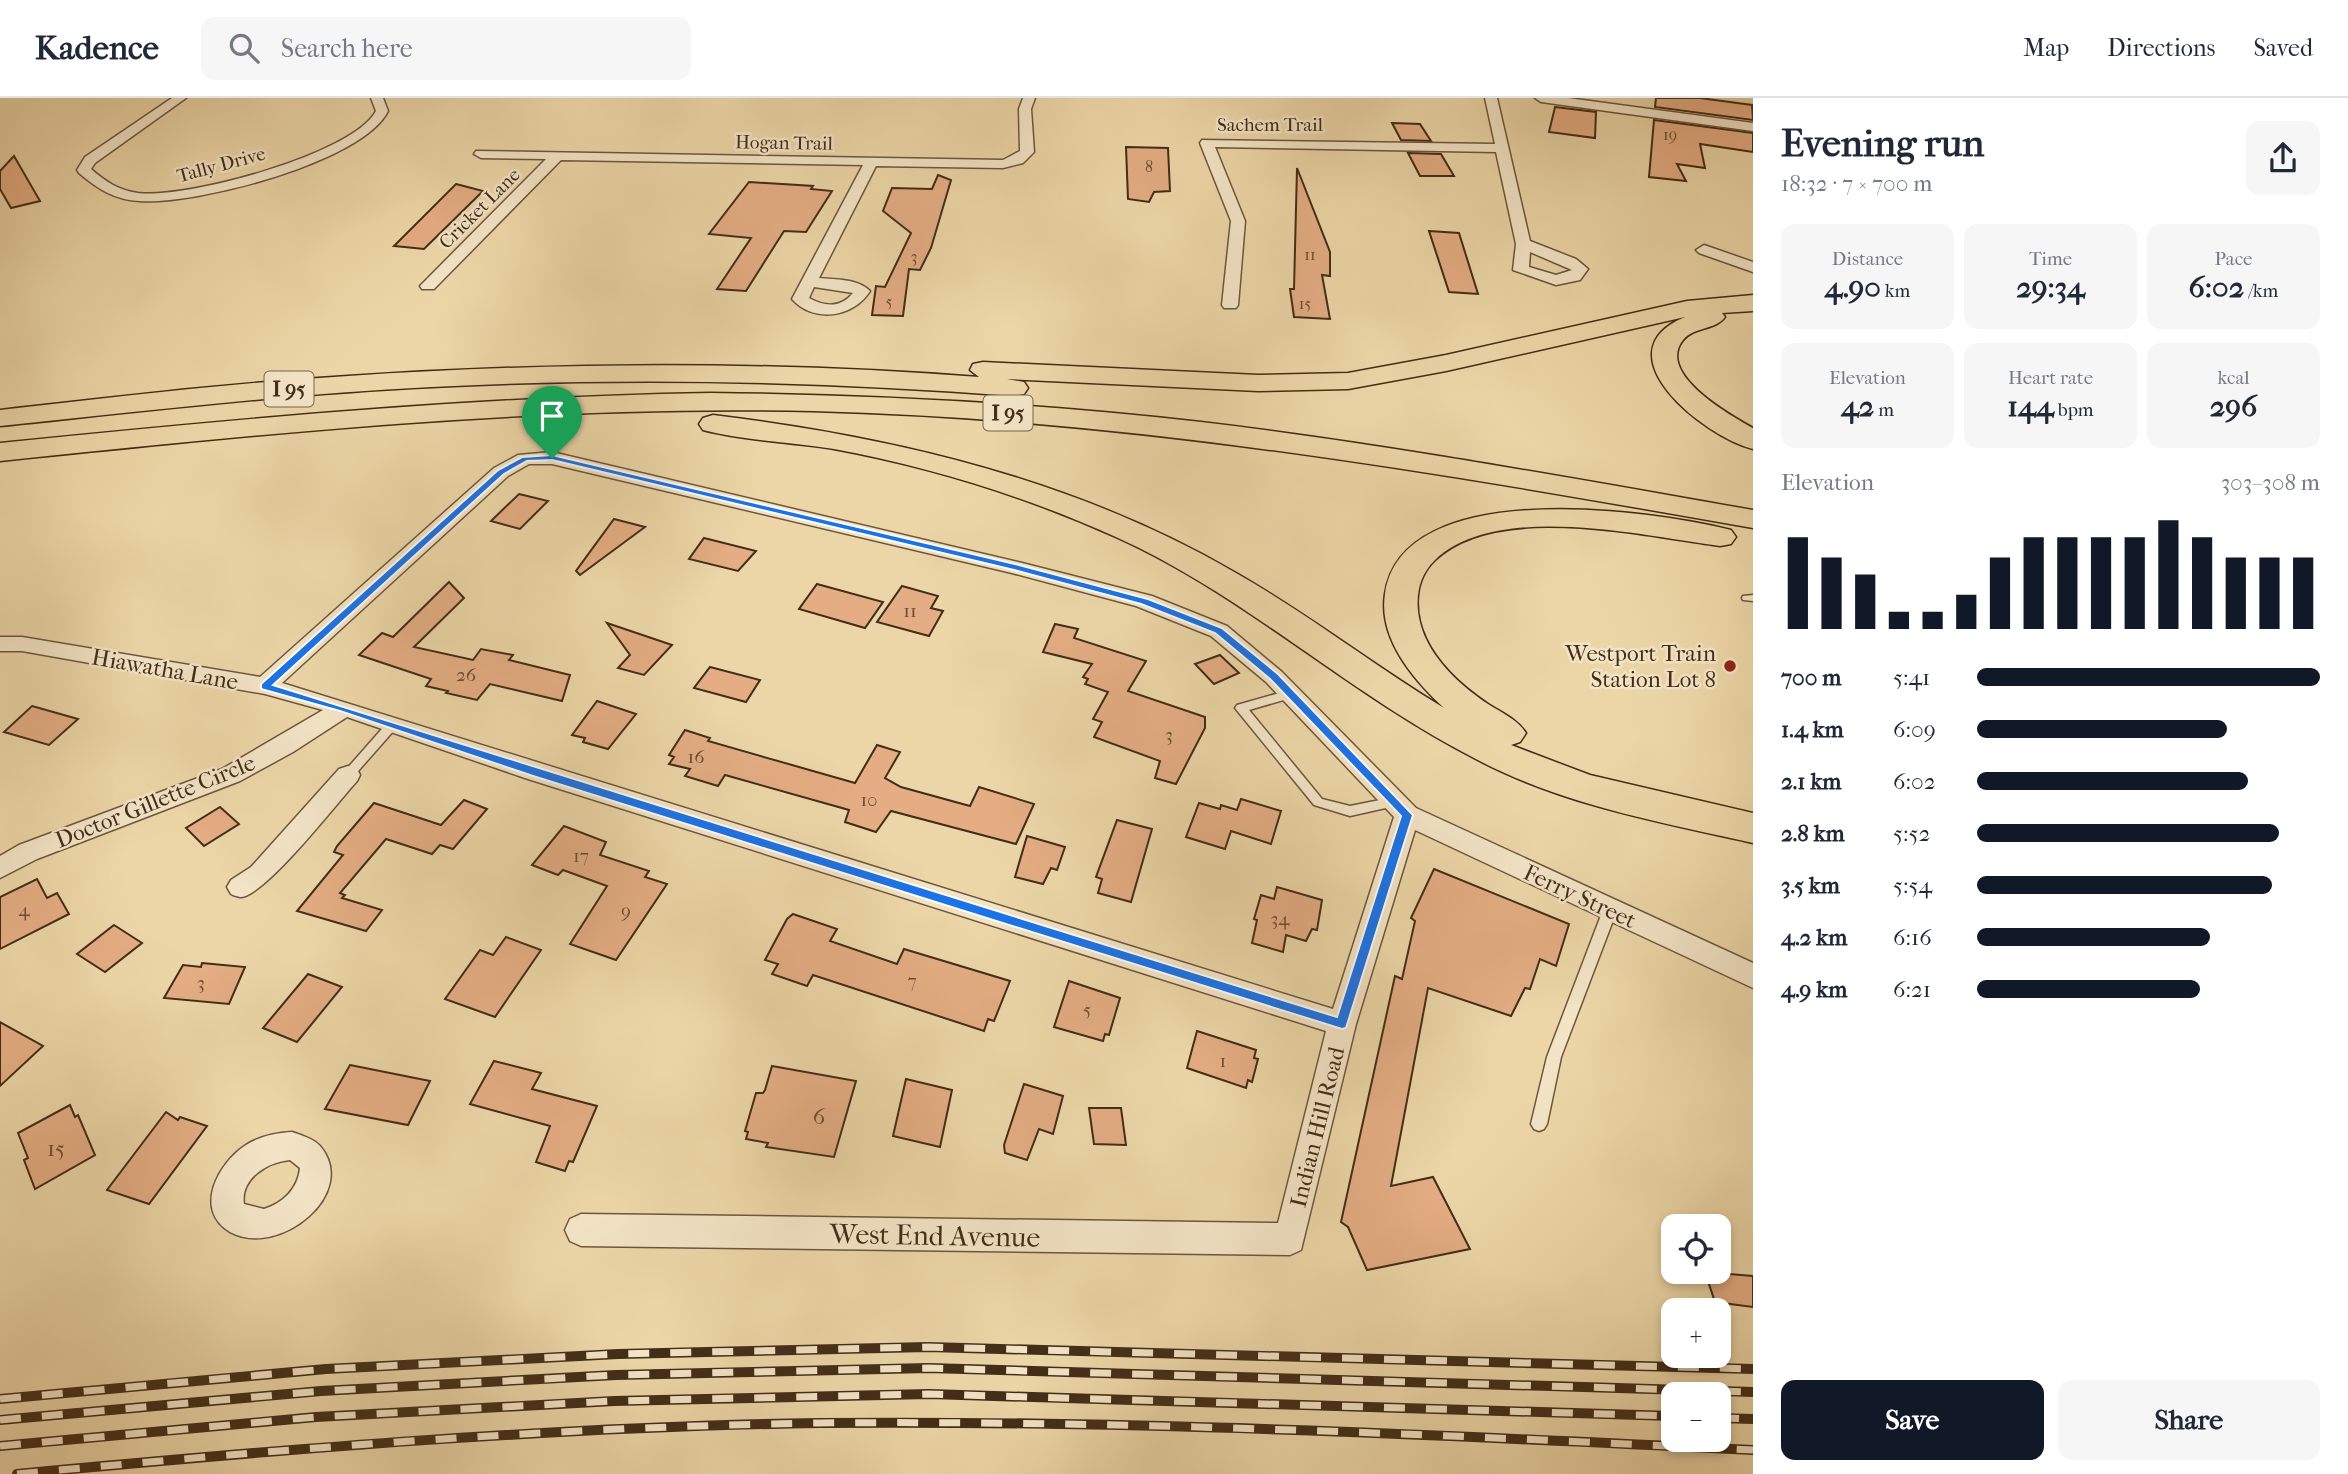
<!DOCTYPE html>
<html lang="en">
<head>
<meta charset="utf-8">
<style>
	:root { --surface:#fff; --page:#f6f6f7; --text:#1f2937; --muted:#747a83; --line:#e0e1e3; --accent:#111827 }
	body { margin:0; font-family:"IM FELL French Canon",serif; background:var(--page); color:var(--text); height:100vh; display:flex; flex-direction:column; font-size:26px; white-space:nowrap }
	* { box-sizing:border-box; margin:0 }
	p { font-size:23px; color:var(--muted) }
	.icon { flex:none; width:38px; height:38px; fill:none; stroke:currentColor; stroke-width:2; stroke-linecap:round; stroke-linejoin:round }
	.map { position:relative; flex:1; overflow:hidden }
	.side { display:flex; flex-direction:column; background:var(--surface); width:595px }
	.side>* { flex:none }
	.controls { position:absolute; left:1661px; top:1116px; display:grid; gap:14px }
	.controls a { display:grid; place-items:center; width:70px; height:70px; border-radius:14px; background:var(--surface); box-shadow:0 4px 10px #0003; font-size:35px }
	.pin { position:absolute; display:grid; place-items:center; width:60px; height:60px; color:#fff; margin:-72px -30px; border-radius:50% 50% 50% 0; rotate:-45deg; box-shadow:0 0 7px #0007 }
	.pin .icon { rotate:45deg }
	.round { display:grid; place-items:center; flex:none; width:74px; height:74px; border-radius:14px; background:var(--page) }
	.summary { display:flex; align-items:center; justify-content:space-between; height:119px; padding:0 28px }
	h1 { font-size:38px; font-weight:700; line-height:52px }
	.figures { display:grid; grid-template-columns:repeat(3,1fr); gap:10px; height:119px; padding:7px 28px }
	.figures div { display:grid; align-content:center; border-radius:14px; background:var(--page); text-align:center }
	.figures b { font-size:30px; font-weight:700 }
	.figures small { font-size:19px; font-weight:400 }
	.figures p { font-size:19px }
	.chart { height:196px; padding:14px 28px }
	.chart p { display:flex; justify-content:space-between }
	.chart svg { width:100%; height:126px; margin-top:7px; stroke:var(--accent); stroke-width:6 }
	.button { display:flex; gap:14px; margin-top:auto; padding:14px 28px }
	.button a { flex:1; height:80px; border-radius:14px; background:var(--accent); color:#fff; font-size:28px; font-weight:700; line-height:80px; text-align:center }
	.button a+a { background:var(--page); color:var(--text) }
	ul { padding:0 28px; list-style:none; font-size:23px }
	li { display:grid; grid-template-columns:112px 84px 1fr; align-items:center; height:52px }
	li i { height:18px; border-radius:9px; background:var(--accent) }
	header { display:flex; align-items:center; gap:42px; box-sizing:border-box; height:98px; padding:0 35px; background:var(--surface); border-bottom:2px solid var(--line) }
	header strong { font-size:33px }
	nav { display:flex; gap:38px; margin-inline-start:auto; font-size:24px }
	.search { width:490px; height:63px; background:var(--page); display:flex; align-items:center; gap:18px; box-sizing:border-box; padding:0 24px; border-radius:14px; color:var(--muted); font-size:26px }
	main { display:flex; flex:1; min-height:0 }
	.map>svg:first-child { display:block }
	.building { fill:#e4ad83; stroke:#422d18; stroke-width:2 }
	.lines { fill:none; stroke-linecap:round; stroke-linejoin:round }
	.service-casing { stroke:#6c573c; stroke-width:3 }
	.minor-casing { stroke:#6c573c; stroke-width:3 }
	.motorway-casing { stroke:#422d18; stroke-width:3 }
	.service { fill:#f3e4c6; fill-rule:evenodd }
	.minor { fill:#f3e4c6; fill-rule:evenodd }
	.motorway { fill:#ecd6a7; fill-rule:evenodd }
	.rail-casing { stroke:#422d18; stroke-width:10 }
	.rail { stroke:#f3e4c6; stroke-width:7; stroke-dasharray:21; stroke-linecap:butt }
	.route { fill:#1a73e8; stroke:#fff; stroke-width:2; fill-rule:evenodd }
	.poi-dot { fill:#8f2418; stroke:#f3e4c6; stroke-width:2.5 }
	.labels { text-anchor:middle; stroke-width:5; stroke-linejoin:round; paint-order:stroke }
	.far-number-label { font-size:16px; fill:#6a4d33 }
	.far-street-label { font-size:19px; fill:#422d18; stroke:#f3e4c6 }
	.number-label { font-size:19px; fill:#6a4d33 }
	.shield { fill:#f3e4c6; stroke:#77644c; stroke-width:2 }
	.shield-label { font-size:21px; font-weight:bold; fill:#422d18 }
	.poi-label { font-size:23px; fill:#422d18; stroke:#f3e4c6; text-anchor:end }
	.street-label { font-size:23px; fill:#422d18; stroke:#f3e4c6 }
	.near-number-label { font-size:23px; fill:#6a4d33 }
	.near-street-label { font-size:28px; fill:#422d18; stroke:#f3e4c6 }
</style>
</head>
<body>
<header>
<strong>Kadence</strong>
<div class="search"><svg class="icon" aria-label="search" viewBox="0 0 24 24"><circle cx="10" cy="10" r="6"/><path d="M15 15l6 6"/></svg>Search here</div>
<nav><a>Map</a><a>Directions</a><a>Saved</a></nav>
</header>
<main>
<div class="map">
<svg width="1753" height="1376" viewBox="0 0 1753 1376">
	<rect width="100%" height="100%" fill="#ecd6a7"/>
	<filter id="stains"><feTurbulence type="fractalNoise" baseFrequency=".00286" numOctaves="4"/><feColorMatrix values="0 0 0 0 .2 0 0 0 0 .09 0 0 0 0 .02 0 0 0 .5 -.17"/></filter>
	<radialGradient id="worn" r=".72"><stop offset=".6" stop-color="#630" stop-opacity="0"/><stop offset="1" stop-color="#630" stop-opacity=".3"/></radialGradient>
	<g class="building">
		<path d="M1656,0h44l52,7 1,15 -98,-13z"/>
		<path d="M1555,9l41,5 -1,26 -46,-6z"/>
		<path d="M1654,22l99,13v19l-53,-8 5,24 -28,-4 9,17 -37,-4z"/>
		<path d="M1392,25l28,1 11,17 -30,-1z"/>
		<path d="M1126,49l42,1 2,43 -16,1 -5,10 -21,-3z"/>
		<path d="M1408,55l33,1 13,22h-34z"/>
		<path d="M14,58l26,45 -29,7 -11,-19v-18z"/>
		<path d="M1297,70l33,84v24l-8,-1 8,44 -36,-2 -4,-28h4z"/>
		<path d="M938,77l13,5 -20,68 -11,22 -11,-1 -6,47 -31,-1 4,-29 9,1 26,-54 -28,-22 9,-23 40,1z"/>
		<path d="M749,84l64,4 -2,3 21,2 -26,41 -22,-1 -38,60 -29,-2 34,-51 -42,-4z"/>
		<path d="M456,86l27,7 -59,58 -30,-3z"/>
		<path d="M1429,133l30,2 19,61 -29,-2z"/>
		<path d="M519,396l29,7 -28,28 -29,-8z"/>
		<path d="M614,421l31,8 -65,48 -4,-4z"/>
		<path d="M704,440l52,13 -18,20 -49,-12z"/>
		<path d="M449,484l15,16 -50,49 59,13 8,-11 32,6 -4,5 61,15 -8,26 -72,-17 -13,16 -31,-7 2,-2 -22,-5 5,-7 -72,-24 23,-22 11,4z"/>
		<path d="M817,486l66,18 -18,26 -66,-19z"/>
		<path d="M902,488l36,10 -7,12 12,3 -14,25 -52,-14z"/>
		<path d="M607,525l65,22 -28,30 -26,-7 12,-13z"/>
		<path d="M1055,526l23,5 -4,9 72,23 -18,30 77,26v11l-29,56 -21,-6 5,-17 -66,-24 8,-15 -9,-3 15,-27 -23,-8 3,-5 -5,-2 9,-13 -49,-12z"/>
		<path d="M1220,557l19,18 -25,11 -19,-20z"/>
		<path d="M710,569l50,13 -14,22 -52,-14z"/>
		<path d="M597,603l39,13 -28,35 -25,-7 2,-4 -13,-3z"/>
		<path d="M32,608l46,13 -29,26 -45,-13z"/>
		<path d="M685,632l25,8 -2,3 147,42 22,-38 23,7 -15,26 16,9 69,19 9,-19 55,17 -18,40 -125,-33 -15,21 -31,-10 4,-12 -124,-35 -7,11 -33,-10 5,-7 -21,-5 5,-7 -5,-2z"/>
		<path d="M1241,701l40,12 -10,33 -40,-13 -6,18 -39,-12 13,-34 21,6 1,-4 16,5z"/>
		<path d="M464,702l23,9 -34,40 -13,-4 -8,9 -46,-15 -46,54 5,2 -3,3 40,12 -16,21 -69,-20 46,-56 -9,-3 3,-6 37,-43 67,22z"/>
		<path d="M220,709l19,17 -35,22 -18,-18z"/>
		<path d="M1117,722l35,9 -21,73 -33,-9 4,-14 -6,-2z"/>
		<path d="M564,728l42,16 -6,13 49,16 -4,6 22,7 -51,76 -46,-16 37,-58 -44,-16 -5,5 -26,-10z"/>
		<path d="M1027,738l38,11 -8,23 -6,-2 -8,16 -28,-7z"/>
		<path d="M1434,771l135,55 -13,42 -16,-7 -10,30 -5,-1 -14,28 -83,-28 -37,198 42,-9 37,72 -103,21 -19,-43 -7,-5 54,-246 7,3 13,-58 -4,-3z"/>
		<path d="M37,781l10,19 10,-5 12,21 -69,35v-52z"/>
		<path d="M1277,789l45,13 -5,30 -5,-1 -6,12 -20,-6 -3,17 -31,-9 5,-23 -3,-1 7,-24 13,4z"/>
		<path d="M793,816l44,15 -7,12 67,23 7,-15 106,32 -16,40 -6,-2 -4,12 -171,-56 -6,11 -35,-12 6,-10 -13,-4 22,-41z"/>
		<path d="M114,827l28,18 -37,29 -28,-18z"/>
		<path d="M506,839l35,13 -46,67 -50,-18 35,-49 13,5z"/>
		<path d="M202,865l43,4 -16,37 -65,-6 19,-33 18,2z"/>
		<path d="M308,876l34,13 -45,55 -34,-14z"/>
		<path d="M1069,883l51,17 -11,37 -4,-1 -2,7 -49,-14z"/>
		<path d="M0,924l43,24 -43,40z"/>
		<path d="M1197,933l59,19 -2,8 4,1 -6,23 -4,-2 -2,8 -59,-20z"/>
		<path d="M494,963l47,12 -9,16 65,17 -24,56 -4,-1 -4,10 -29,-9 14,-36 -80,-22z"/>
		<path d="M350,967l80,16 -22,44 -83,-16z"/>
		<path d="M772,968l84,15 -22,76 -68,-10 2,-4 -22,-4 2,-7 -3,-1 11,-38h7l2,-3z"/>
		<path d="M906,981l46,11 -12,57 -47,-11z"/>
		<path d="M1024,986l39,12 -10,38 -14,-5 -12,31 -22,-7 -1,-8z"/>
		<path d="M70,1007l5,12 3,-2 17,40 -60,34 -11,-29 4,-2 -10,-25z"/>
		<path d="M1089,1010h32l5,37 -32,-1z"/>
		<path d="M166,1014l12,8 2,-3 27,9 -58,78 -42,-14z"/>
		<path d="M1705,1174l48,4v31l-38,-5z"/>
	</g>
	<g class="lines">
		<defs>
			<g id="service">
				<path d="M1753,497v6l-10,-1 -1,-2 1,-2z"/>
				<path d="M1290,592l4,1 2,3 -2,3 -45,13 73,89 28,7 45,-9 4,2 2,3 -2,3 -49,11 -36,-11 -79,-97 2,-3z"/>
				<path d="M392,623l6,4 -2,3 -44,50h-8l-2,-3 2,-3 44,-50z"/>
				<path d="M1610,807l5,1 2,4 -56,147 -14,67 -3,5 -5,2 -5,-2 -3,-5 16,-67 56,-147 2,-4z"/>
			</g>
			<g id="minor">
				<path d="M172,0h14l-91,65 -4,6c15,13 27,21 47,24 48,6 216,-39 238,-82l-5,-13h12l5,13c-25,51 -192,94 -248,90 -25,-1 -42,-12 -61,-28l-2,-3 8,-13z"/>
				<path d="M1023,0h12l-4,11 3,43 -11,11 -20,5 -127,-2 -57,112c17,2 38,0 51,13 -16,26 -56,33 -78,8l71,-134 -302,-5 -127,129h-12l-2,-3 126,-127 -65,-1 -7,-4 2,-3 527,9 17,-9 -1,-42zM814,189l39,6c-12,15 -28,14 -44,5z"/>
				<path d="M1485,0h12l33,143 46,18 12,10 -8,11 -24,5 -43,-15 3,-26 -20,-92 -281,-5 30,74 -7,84 -2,3h-12l-2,-3 9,-84 -31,-78 2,-3 293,4zM1530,154l42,18 -16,5 -27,-8z"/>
				<path d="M1535,0h33l185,25v8l-212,-29z"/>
				<path d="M1704,147l49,17v10l-54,-19 -3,-3z"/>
				<path d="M552,354l470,111 130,33 75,30 55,46 134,136 337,155v25l-338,-158 -59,194 -55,226 -11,5 -709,-9 -11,-5 -5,-11 5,-11 11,-5 697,9 48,-192 -798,-252 -181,-62 -54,35 -53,29 -203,78 -37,19v-22l19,-11 203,-76 101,-59 -58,-16 -243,-43h-22v-14h22l238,40 234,-209 24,-13zM529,366h23l460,109 124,33 75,30 55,46 128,135 -61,192 -1051,-326 226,-207z"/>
				<path d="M348,668l9,3 3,6 -3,6c-20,22 -91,114 -116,116 -2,0 -8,-2 -10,-3l-4,-7 4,-7 20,-13 88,-98z"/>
				<path d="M292,1034c9,3 22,7 28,14 40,47 -41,113 -90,86 -37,-22 -12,-69 16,-87 14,-9 30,-12 46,-13zM290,1062l10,8c-2,21 -17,35 -36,41l-20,-5c-4,-25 23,-42 46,-44z"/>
			</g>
			<g id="motorway">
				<path d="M1753,197v16l-31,2 3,4c-9,13 -32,10 -42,23 -27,34 47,75 70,88v21c-48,-12 -155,-96 -68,-132l-239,54 -98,18 -90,2 -251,-12 17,3 4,6 -4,6 -10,2c-194,-15 -387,-19 -582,-9 -144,7 -288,24 -432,39v-16c116,-13 232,-27 348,-34 210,-14 421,-15 631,1l-9,-7 3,-6 10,-2 275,13 90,-2 98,-18 241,-54z"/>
				<path d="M711,295c164,2 327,10 490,29 185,22 368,56 552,88v18c-312,-55 -623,-109 -940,-117 -272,-6 -543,22 -813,50v-18c237,-24 473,-46 711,-50z"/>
				<path d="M713,317c181,22 364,65 523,158 72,41 137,92 208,135 -30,-28 -66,-69 -59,-114 17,-119 266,-84 346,-64l5,7 -5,7 -11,2c-78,-10 -223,-45 -285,14 -22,21 -21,53 -9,79 13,27 38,49 62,65 14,9 29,15 38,29l-6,9 -9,3 79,30 163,38v30c-95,-21 -193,-39 -279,-85 -125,-64 -228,-162 -356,-220 -90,-41 -187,-71 -284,-89 -43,-7 -89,-8 -131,-19l-4,-6 4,-6z"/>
			</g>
		</defs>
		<use href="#service" class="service-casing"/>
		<use href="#minor" class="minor-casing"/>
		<use href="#motorway" class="motorway-casing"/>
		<use href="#service" class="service"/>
		<use href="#minor" class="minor"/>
		<use href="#motorway" class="motorway"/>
		<defs>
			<g id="rail">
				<path d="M0,1301l326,-30 292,-15 310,-7 825,22"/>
				<path d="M1718,1320l35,1"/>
				<path d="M0,1322l321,-29 295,-16 312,-7 825,24"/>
				<path d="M0,1348l316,-29 298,-16 315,-7 744,22"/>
				<path d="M17,1376c267,-25 534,-47 802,-51 311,-3 623,12 934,27"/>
			</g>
		</defs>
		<use href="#rail" class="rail-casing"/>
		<use href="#rail" class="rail"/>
	</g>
	<path class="route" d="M552,357l467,110 129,34 74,29 56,46 135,141 -67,213 -4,1 -809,-253 -193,-65 -79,-22v-5l237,-214 24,-13zM552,362l462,110 127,34 74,29 55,46 131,137 -64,201 -1064,-332 231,-211 23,-13z"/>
	<circle class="poi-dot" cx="1730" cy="568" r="7"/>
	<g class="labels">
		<g class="far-number-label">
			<text x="1670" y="42">19</text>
			<text x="1149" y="74">8</text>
			<text x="1310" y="162">11</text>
			<text x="914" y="164">3</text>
			<text x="889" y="209">5</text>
			<text x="1305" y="211">15</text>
		</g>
		<g class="far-street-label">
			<text x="1270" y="33">Sachem Trail</text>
			<text transform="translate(784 44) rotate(1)" y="7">Hogan Trail</text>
			<text transform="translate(221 66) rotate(-15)" y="7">Tally Drive</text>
			<text transform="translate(479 110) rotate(-45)" y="7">Cricket Lane</text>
		</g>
		<g class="number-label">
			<text x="910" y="519">11</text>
			<text x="466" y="583">26</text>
			<text x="1169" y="643">3</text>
			<text x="696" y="665">16</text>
			<text x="869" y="708">10</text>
			<text x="581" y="764">17</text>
			<text x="24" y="818">4</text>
			<text x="626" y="819">9</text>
			<text x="1280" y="827">34</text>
			<text x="912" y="889">7</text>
			<text x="201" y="891">3</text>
			<text x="1087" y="918">5</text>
			<text x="1223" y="969">1</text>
		</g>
		<g class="shield">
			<rect x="264.5" y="273.5" width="49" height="35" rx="5"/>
			<rect x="983.5" y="297.5" width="49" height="35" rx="5"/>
		</g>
		<g class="shield-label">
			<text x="289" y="298">I 95</text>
			<text x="1008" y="322">I 95</text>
		</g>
		<g class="poi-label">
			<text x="1716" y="563">Westport Train<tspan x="1716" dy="26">Station Lot 8</tspan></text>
		</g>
		<g class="street-label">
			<text transform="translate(165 571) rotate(10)" y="8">Hiawatha Lane</text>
			<text transform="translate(155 703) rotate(-22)" y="8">Doctor Gillette Circle</text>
			<text transform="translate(1580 798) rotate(25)" y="8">Ferry Street</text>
			<text transform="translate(1317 1029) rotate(-76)" y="8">Indian Hill Road</text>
		</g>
		<g class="near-number-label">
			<text x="819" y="1026">6</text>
			<text x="56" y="1058">15</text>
		</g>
		<g class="near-street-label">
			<text transform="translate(935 1137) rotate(1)" y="10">West End Avenue</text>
		</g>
	</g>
	<rect width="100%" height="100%" filter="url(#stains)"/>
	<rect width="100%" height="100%" fill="url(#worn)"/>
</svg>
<div class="controls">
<a><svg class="icon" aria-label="locate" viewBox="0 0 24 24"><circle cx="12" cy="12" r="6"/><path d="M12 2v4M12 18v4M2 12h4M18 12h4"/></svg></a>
<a>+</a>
<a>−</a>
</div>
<div class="pin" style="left:552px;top:360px;background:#1e9e55"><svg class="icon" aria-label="arrive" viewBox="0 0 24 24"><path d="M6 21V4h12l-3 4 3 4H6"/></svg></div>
</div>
<section class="side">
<div class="summary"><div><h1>Evening run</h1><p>18:32 · 7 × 700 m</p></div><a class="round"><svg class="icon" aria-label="share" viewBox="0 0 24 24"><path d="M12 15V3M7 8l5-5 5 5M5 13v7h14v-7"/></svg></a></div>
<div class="figures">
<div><p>Distance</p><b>4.90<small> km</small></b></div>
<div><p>Time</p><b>29:34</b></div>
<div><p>Pace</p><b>6:02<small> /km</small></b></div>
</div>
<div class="figures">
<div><p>Elevation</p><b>42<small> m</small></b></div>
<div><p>Heart rate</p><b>144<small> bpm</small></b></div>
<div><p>kcal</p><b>296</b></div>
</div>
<div class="chart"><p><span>Elevation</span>303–308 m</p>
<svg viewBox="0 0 160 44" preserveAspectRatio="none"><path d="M5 44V12M15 44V19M25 44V25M35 44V38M45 44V38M55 44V32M65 44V19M75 44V12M85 44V12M95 44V12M105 44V12M115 44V6M125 44V12M135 44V19M145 44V19M155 44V19"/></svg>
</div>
<ul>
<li><b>700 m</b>5:41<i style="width:100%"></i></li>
<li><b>1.4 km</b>6:09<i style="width:73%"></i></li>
<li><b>2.1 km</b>6:02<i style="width:79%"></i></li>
<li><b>2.8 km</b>5:52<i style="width:88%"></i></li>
<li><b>3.5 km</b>5:54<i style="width:86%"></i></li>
<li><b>4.2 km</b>6:16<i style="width:68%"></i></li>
<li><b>4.9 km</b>6:21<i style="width:65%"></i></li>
</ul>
<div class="button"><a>Save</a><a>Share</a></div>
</section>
</main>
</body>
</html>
